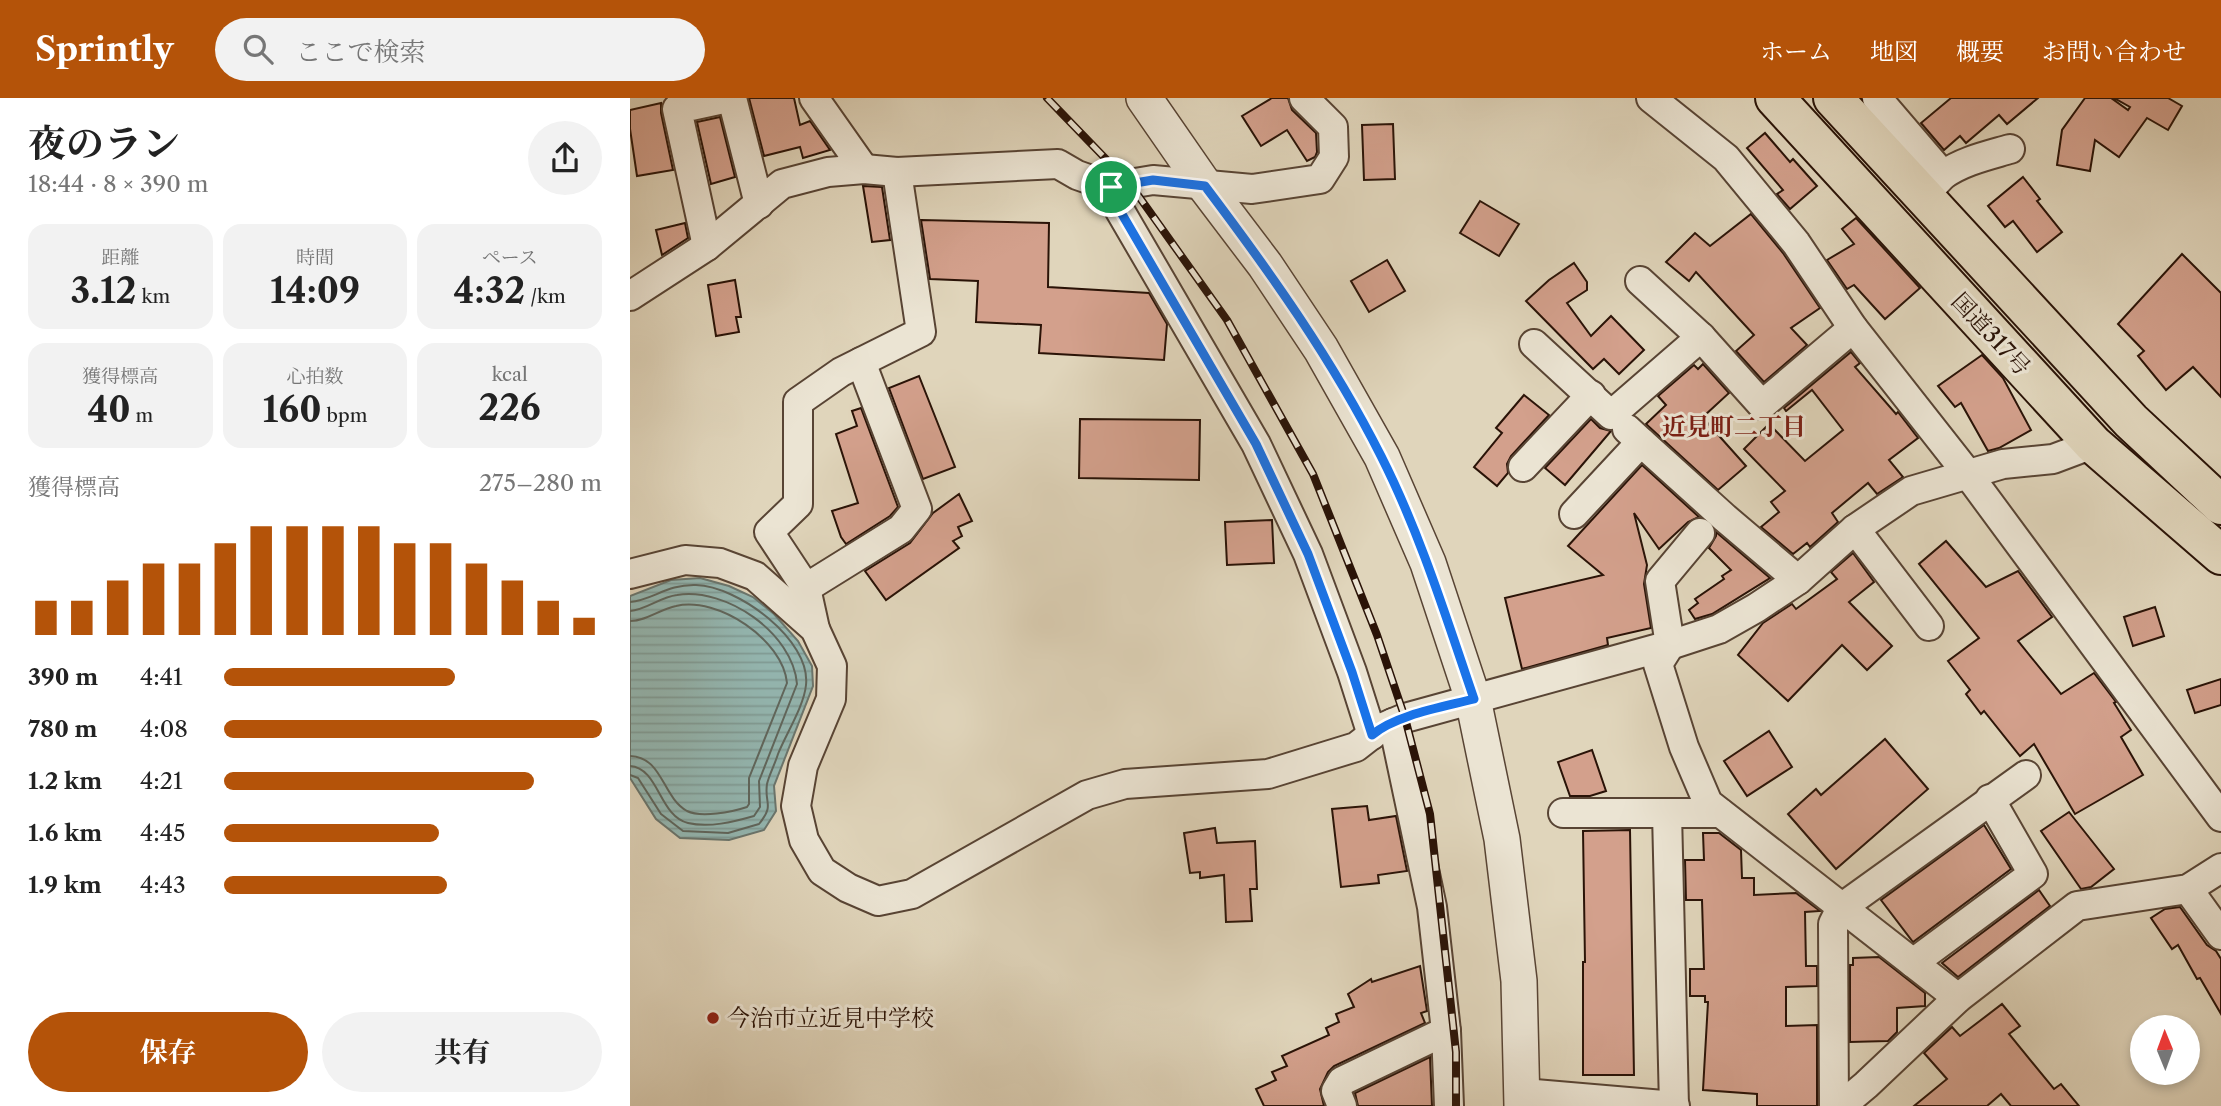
<!DOCTYPE html>
<html lang="ja">
<head>
<meta charset="utf-8">
<style>
	:root { --surface:#fff; --page:#f2f2f2; --text:#222; --muted:#767676; --accent:#b45309 }
	body { margin:0; font-family:"Libre Caslon Text","Noto Serif JP",serif; background:var(--page); color:var(--text); height:100vh; display:flex; flex-direction:column; font-size:26px; white-space:nowrap }
	* { box-sizing:border-box; margin:0 }
	p { font-size:23px; color:var(--muted) }
	.icon { flex:none; width:38px; height:38px; fill:none; stroke:currentColor; stroke-width:2; stroke-linecap:round; stroke-linejoin:round }
	.map { position:relative; flex:1; overflow:hidden }
	.panel { display:flex; flex-direction:column; background:var(--surface); width:630px }
	.panel>* { flex:none }
	.needle { width:46px; rotate:359deg }
	.buttons { position:absolute; left:1500px; top:917px; display:grid; gap:14px }
	.buttons a { display:grid; place-items:center; width:70px; height:70px; border-radius:50%; background:var(--surface); box-shadow:0 4px 10px #0003; font-size:35px }
	.pin { position:absolute; display:grid; place-items:center; width:60px; height:60px; color:#fff; margin:-30px; border:4px solid #fff; border-radius:50%; box-shadow:0 2px 7px #0007 }
	.round { display:grid; place-items:center; flex:none; width:74px; height:74px; border-radius:37px; background:var(--page) }
	.summary { display:flex; align-items:center; justify-content:space-between; height:119px; padding:0 28px }
	h1 { font-size:38px; font-weight:700; line-height:52px }
	.figures { display:grid; grid-template-columns:repeat(3,1fr); gap:10px; height:119px; padding:7px 28px }
	.figures div { display:grid; align-content:center; border-radius:18px; background:var(--page); text-align:center }
	.figures b { font-size:35px; font-weight:700 }
	.figures small { font-size:19px; font-weight:400 }
	.figures p { font-size:19px }
	.chart { height:196px; padding:14px 28px }
	.chart p { display:flex; justify-content:space-between }
	.chart svg { width:100%; height:126px; margin-top:7px; stroke:var(--accent); stroke-width:6 }
	.button { display:flex; gap:14px; margin-top:auto; padding:14px 28px }
	.button a { flex:1; height:80px; border-radius:42px; background:var(--accent); color:#fff; font-size:28px; font-weight:700; line-height:80px; text-align:center }
	.button a+a { background:var(--page); color:var(--text) }
	ul { padding:0 28px; list-style:none; font-size:23px }
	li { display:grid; grid-template-columns:112px 84px 1fr; align-items:center; height:52px }
	li i { height:18px; border-radius:9px; background:var(--accent) }
	header { display:flex; align-items:center; gap:42px; box-sizing:border-box; height:98px; padding:0 35px; background:var(--accent); color:#fff }
	header strong { font-size:33px }
	nav { display:flex; gap:38px; margin-inline-start:auto; font-size:24px }
	.search { width:490px; height:63px; background:var(--page); display:flex; align-items:center; gap:18px; box-sizing:border-box; padding:0 24px; border-radius:38px; color:var(--muted); font-size:26px }
	main { display:flex; flex:1; min-height:0 }
	.map>svg:first-child { display:block }
	.water { fill:url(#water-rules); stroke:#6a766e; stroke-width:2 }
	.lines { fill:none; stroke-linecap:round; stroke-linejoin:round }
	.shore { stroke:#5f665d; stroke-width:2 }
	.building { fill:#d3a08c; stroke:#2a1307; stroke-width:2 }
	.minor-casing { stroke:#584434; stroke-width:32 }
	.tertiary-casing { stroke:#584434; stroke-width:38 }
	.trunk-casing { stroke:#2a1307; stroke-width:42 }
	.minor { stroke:#ebe4d3; stroke-width:28 }
	.tertiary { stroke:#ebe4d3; stroke-width:35 }
	.trunk { stroke:#e0d5bb; stroke-width:38 }
	.rail-casing { stroke:#2a1307; stroke-width:8 }
	.rail { stroke:#ebe4d3; stroke-width:5; stroke-dasharray:16; stroke-linecap:butt }
	.route-casing { stroke:#fff; stroke-width:14 }
	.route { stroke:#1a73e8; stroke-width:9 }
	.poi-dot { fill:#8f2418; stroke:#ebe4d3; stroke-width:2.5 }
	.labels { text-anchor:middle; stroke-width:6; stroke-linejoin:round; paint-order:stroke }
	.street-label { font-size:23px; fill:#2a1307; stroke:#ebe4d3 }
	.poi-label { font-size:23px; fill:#2a1307; stroke:#ebe4d3; text-anchor:start }
	.neighbourhood-label { font-size:24px; font-weight:bold; fill:#7a1f14; stroke:#ebe4d3 }
</style>
</head>
<body>
<header>
<strong>Sprintly</strong>
<div class="search"><svg class="icon" aria-label="search" viewBox="0 0 24 24"><circle cx="10" cy="10" r="6"/><path d="M15 15l6 6"/></svg>ここで検索</div>
<nav><a>ホーム</a><a>地図</a><a>概要</a><a>お問い合わせ</a></nav>
</header>
<main>
<section class="panel">
<div class="summary"><div><h1>夜のラン</h1><p>18:44 · 8 × 390 m</p></div><a class="round"><svg class="icon" aria-label="share" viewBox="0 0 24 24"><path d="M12 15V3M7 8l5-5 5 5M5 13v7h14v-7"/></svg></a></div>
<div class="figures">
<div><p>距離</p><b>3.12<small> km</small></b></div>
<div><p>時間</p><b>14:09</b></div>
<div><p>ペース</p><b>4:32<small> /km</small></b></div>
</div>
<div class="figures">
<div><p>獲得標高</p><b>40<small> m</small></b></div>
<div><p>心拍数</p><b>160<small> bpm</small></b></div>
<div><p>kcal</p><b>226</b></div>
</div>
<div class="chart"><p><span>獲得標高</span>275–280 m</p>
<svg viewBox="0 0 160 44" preserveAspectRatio="none"><path d="M5 44V32M15 44V32M25 44V25M35 44V19M45 44V19M55 44V12M65 44V6M75 44V6M85 44V6M95 44V6M105 44V12M115 44V12M125 44V19M135 44V25M145 44V32M155 44V38"/></svg>
</div>
<ul>
<li><b>390 m</b>4:41<i style="width:61%"></i></li>
<li><b>780 m</b>4:08<i style="width:100%"></i></li>
<li><b>1.2 km</b>4:21<i style="width:82%"></i></li>
<li><b>1.6 km</b>4:45<i style="width:57%"></i></li>
<li><b>1.9 km</b>4:43<i style="width:59%"></i></li>
</ul>
<div class="button"><a>保存</a><a>共有</a></div>
</section>
<div class="map">
<svg width="1591" height="1008" viewBox="0 0 1591 1008">
	<defs>
		<pattern id="water-rules" width="6" height="5" patternUnits="userSpaceOnUse" patternTransform="scale(1.75)"><rect width="6" height="5" fill="#94b8b3"/><path d="M0 2.5h6" fill="none" stroke="#809d98"/></pattern>
	</defs>
	<rect width="100%" height="100%" fill="#e0d5bb"/>
	<filter id="stains"><feTurbulence type="fractalNoise" baseFrequency=".00286" numOctaves="4"/><feColorMatrix values="0 0 0 0 .2 0 0 0 0 .09 0 0 0 0 .02 0 0 0 .5 -.17"/></filter>
	<radialGradient id="worn" r=".72"><stop offset=".6" stop-color="#630" stop-opacity="0"/><stop offset="1" stop-color="#630" stop-opacity=".3"/></radialGradient>
	<path class="water" d="M70,480l29,8 24,11 21,17 24,27 14,25 1,20 -39,100 2,25 -12,19 -35,10 -49,-2 -24,-19 -26,-41v-182l41,-16z"/>
	<g class="lines">
		<g class="shore">
			<path d="M0,504c23,-2 37,-18 66,-17 42,1 115,55 110,100 -2,21 -20,49 -28,69 -3,10 -9,21 -11,30 -3,20 8,20 -8,40l-31,9 -45,-2 -22,-17 -23,-36 -8,-3"/>
			<path d="M0,513c16,-1 30,-14 47,-16 49,-8 116,38 120,89l-38,97 1,26 -6,9c-21,6 -45,12 -66,7 -29,-7 -29,-55 -58,-57"/>
			<path d="M0,523c17,0 30,-12 46,-15 42,-10 107,34 111,77l-38,95v26l-2,3c-15,5 -46,11 -60,4 -25,-14 -24,-54 -57,-55"/>
		</g>
	</g>
	<g class="building">
		<path d="M119,0h45l6,27 10,-4 20,29 -27,8 -3,-11 -36,9z"/>
		<path d="M642,0h16l4,12 24,23 1,19 -2,5 -8,4 -20,-31 -26,16 -19,-30z"/>
		<path d="M1321,0h87l-31,26 -8,-9 -33,28 -6,-7 -16,14 -23,-27z"/>
		<path d="M1455,0h26l17,12 2,-3 -16,-9h54l14,8 -14,24 -21,-12 -28,39 -24,-17 -5,31 -33,-6 5,-35z"/>
		<path d="M31,5v10l12,57 -36,6 -7,-47v-19z"/>
		<path d="M90,19l15,60 -24,7 -14,-62z"/>
		<path d="M763,26l2,55 -31,1 -2,-55z"/>
		<path d="M1135,35l25,29 3,-3 24,27 -27,23 -13,-15 6,-4 -36,-42z"/>
		<path d="M1393,79l17,22 -3,2 25,31 -25,20 -24,-31 -8,6 -17,-21z"/>
		<path d="M233,88l19,1 8,53 -18,2z"/>
		<path d="M850,103l39,23 -20,32 -39,-23z"/>
		<path d="M1121,116l32,39 37,55 -29,20 16,17 -43,37 -28,-31 18,-16 -58,-63 -7,9 -23,-19 29,-29 15,13z"/>
		<path d="M1226,120l64,70 -35,31 -31,-34 -7,4 -20,-29 27,-16 -12,-15z"/>
		<path d="M291,122l128,3 -1,64 101,6 18,31 -3,36 -125,-7 2,-28 -65,-3 2,-41 -48,-2z"/>
		<path d="M55,125l3,15 -26,17 -6,-25z"/>
		<path d="M1552,156l39,39v104l-28,-30 -27,23 -28,-34 6,-5 -26,-27z"/>
		<path d="M757,162l18,31 -36,21 -18,-31z"/>
		<path d="M944,165l13,19v8l-20,13 24,33 20,-20 33,34 -25,24 -15,-15 -11,10 -67,-68 23,-21z"/>
		<path d="M105,182l6,37h-5l3,15 -23,4 -8,-51z"/>
		<path d="M1221,254l9,11 -5,4 41,47 2,-2 20,26 -29,22 14,17 -26,17 -9,-11 -36,30 6,9 -28,25 -3,-4 -14,11 -32,-27 18,-15 -8,-10 14,-11 -41,-42 25,-25 36,37 38,-31 -31,-40 -26,21 -2,-3z"/>
		<path d="M1352,257l21,23 28,52 -32,18 -11,3 -27,-48 -6,4 -17,-21z"/>
		<path d="M1073,266l26,29 -25,23v3l42,47 -28,24 -72,-66 20,-19 -8,-9 36,-31 4,4z"/>
		<path d="M289,278l36,91 -32,12 -34,-91z"/>
		<path d="M894,297l25,20 -38,41 -4,8 1,9 -11,13 -23,-19 28,-34 -6,-5z"/>
		<path d="M231,310l37,99 -8,9 -44,28 -5,-7 -9,-26 26,-8 -22,-69 21,-8 -5,-15z"/>
		<path d="M450,321l120,1 -1,60 -120,-2z"/>
		<path d="M961,321l9,9 11,3 -46,54 -20,-17z"/>
		<path d="M1012,367l57,52 -11,5 -29,27 -25,-36 13,52 -3,19 7,44 -44,10 1,7 -86,24 -17,-71 98,-23 -35,-29z"/>
		<path d="M329,396l13,27 -14,6 4,9 -9,5 6,7 -73,52 -21,-29 45,-28 23,-30z"/>
		<path d="M642,422l2,43 -47,2 -2,-43z"/>
		<path d="M1086,434l54,46 -58,36 -17,5 -6,-9 9,-7 -3,-4 29,-20 -2,-3 9,-6 -22,-22 7,-12z"/>
		<path d="M1316,443l40,46 32,-16 34,46 -34,24 43,53 33,-21 22,29 -2,1 17,27 -10,7 22,38 -68,39 -41,-70 -14,12 -36,-45 -3,3 -15,-20 4,-4 -22,-29 31,-23 -60,-74z"/>
		<path d="M1223,455l21,29 -25,20 43,44 -25,24 -25,-25 -54,56 -50,-46 25,-32 29,-19 4,5 41,-30 -6,-7z"/>
		<path d="M1525,509l9,29 -31,10 -9,-29z"/>
		<path d="M1591,581v26l-26,8 -8,-23z"/>
		<path d="M1139,633l23,36 -45,29 -23,-35z"/>
		<path d="M1255,641l43,50 -92,80 -48,-55 28,-25 5,6z"/>
		<path d="M962,652l14,41 -16,5h-20l-12,-34z"/>
		<path d="M737,708l2,14 27,-4 11,55 -29,4 1,8 -38,4 -9,-78z"/>
		<path d="M1439,714l45,57 -23,18 -10,2 -40,-58z"/>
		<path d="M1354,727l27,44 -98,73 -32,-42z"/>
		<path d="M585,730l2,15 38,-2 2,48h-7l2,32 -26,1 -2,-47 -24,3v-6l-10,1 -6,-40z"/>
		<path d="M1000,732l4,245h-51v-113h2l-2,-131z"/>
		<path d="M1073,735h16l22,17 1,28h12v17l42,-2 24,18 -15,1 1,54h11v20l-31,1v39l31,-1v81h-60v-12l-54,-4 5,-88h-3v-6h-15v-27h14l-2,-69h-16l-1,-40h19z"/>
		<path d="M1409,792l11,16 -92,71 -16,-14z"/>
		<path d="M1550,809l27,38 9,6 5,8v55l-21,-36 -3,1 -19,-34 -6,4 -21,-31 14,-9z"/>
		<path d="M1249,859l46,36v13l-28,2v24l-9,9 -38,1v-77h3v-7z"/>
		<path d="M790,868l7,45 -6,2 4,10 -91,43 -6,6 -8,17 4,17h-60l-8,-17 20,-9 -4,-8 15,-6 -5,-10 47,-21 -3,-7 13,-6 -3,-8 18,-7 -6,-13 23,-15 1,3z"/>
		<path d="M1372,906l18,22 -11,8 45,55 7,-5 18,22h-68l-10,-12 -14,12h-73l33,-27 -23,-26 28,-26 8,9z"/>
		<path d="M800,959l2,49h-74l-3,-13z"/>
	</g>
	<g class="lines">
		<defs>
			<g id="minor">
				<path d="M102,0l27,106"/>
				<path d="M184,0l50,71"/>
				<path d="M1021,0l75,60 70,85 57,85"/>
				<path d="M1247,0l66,77 -19,20"/>
				<path d="M1313,77c20,-14 43,-19 67,-26"/>
				<path d="M475,87l151,259 52,110 44,118 20,63"/>
				<path d="M77,148l-30,-137 51,-11"/>
				<path d="M1010,183l61,56 61,68 91,-77 114,145 254,344"/>
				<path d="M0,198l77,-50 75,-62 46,-12 36,-3 33,3 161,-8 19,11 34,12 42,-7 99,9 68,-10 14,-22 -1,-30 -29,-29"/>
				<path d="M904,246l77,71 90,-78"/>
				<path d="M1011,344l84,76 73,62"/>
				<path d="M893,369l68,-72"/>
				<path d="M944,416l67,-72 -14,-13"/>
				<path d="M1225,431l74,97"/>
				<path d="M1070,435l-40,48 10,64 -12,19 26,83 24,56 250,195"/>
				<path d="M0,476l55,-14 35,3 35,13 60,53 17,37 -1,33 -28,67 -7,40 8,34 18,31 26,17 30,13 34,-7 175,-99 38,-11 143,-10 88,-27 23,-18 26,-11 265,-73 49,-16 37,-21 42,-28 57,-51 56,-38 92,-27 50,-5 40,-15"/>
				<path d="M176,490l95,-59 16,-20 -56,-147"/>
				<path d="M185,531l-9,-41 -37,-56 29,-28v-102l43,-30 80,-40 -24,-160"/>
				<path d="M763,625l39,184 14,124 3,75"/>
				<path d="M933,715h157"/>
				<path d="M1037,715l7,293"/>
				<path d="M1558,791l33,46"/>
				<path d="M1283,865l120,-89 -43,-75"/>
				<path d="M893,995l152,13"/>
				<path d="M712,1008l-6,-15 6,-10 104,-50"/>
				<path d="M1204,1008l-1,-182 8,-16 185,-133"/>
				<path d="M1211,1008l25,-21 92,-87 119,-92 111,-17 33,-21"/>
			</g>
			<path id="tertiary" d="M514,0l61,88 60,79 56,84 61,108 46,106 45,136 29,140 17,142 3,125"/>
			<g id="trunk">
				<path d="M1145,0l318,346 128,111"/>
				<path d="M1203,0l298,323 90,84"/>
			</g>
		</defs>
		<use href="#minor" class="minor-casing"/>
		<use href="#tertiary" class="tertiary-casing"/>
		<use href="#trunk" class="trunk-casing"/>
		<use href="#minor" class="minor"/>
		<use href="#tertiary" class="tertiary"/>
		<use href="#trunk" class="trunk"/>
		<defs>
			<path id="rail" d="M417,0l83,86 97,136 86,154 64,161 28,83 25,96 26,238v54"/>
		</defs>
		<use href="#rail" class="rail-casing"/>
		<use href="#rail" class="rail"/>
	</g>
	<g class="lines">
		<defs>
			<path id="route" d="M523,82l52,6c65,86 127,173 176,270 39,77 65,161 93,243 -31,8 -79,16 -102,36l-20,-63 -44,-118 -52,-110 -151,-259 6,2z"/>
		</defs>
		<use href="#route" class="route-casing"/>
		<use href="#route" class="route"/>
	</g>
	<circle class="poi-dot" cx="83" cy="920" r="7"/>
	<g class="labels">
		<g class="street-label">
			<text transform="translate(1361 236) rotate(47)" y="8">国道317号</text>
		</g>
		<g class="poi-label">
			<text x="97" y="928">今治市立近見中学校</text>
		</g>
		<g class="neighbourhood-label">
			<text x="1104" y="337">近見町二丁目</text>
		</g>
	</g>
	<rect width="100%" height="100%" filter="url(#stains)"/>
	<rect width="100%" height="100%" fill="url(#worn)"/>
</svg>
<div class="buttons">
<a><svg class="needle" viewBox="-14 -14 28 28"><path d="M0-13l5 13h-10z" fill="#e53935"/><path d="M0 13l5-13h-10z" fill="#767676"/></svg></a>
</div>
<div class="pin" style="left:481px;top:89px;background:#1e9e55"><svg class="icon" aria-label="arrive" viewBox="0 0 24 24"><path d="M6 21V4h12l-3 4 3 4H6"/></svg></div>
</div>
</main>
</body>
</html>
